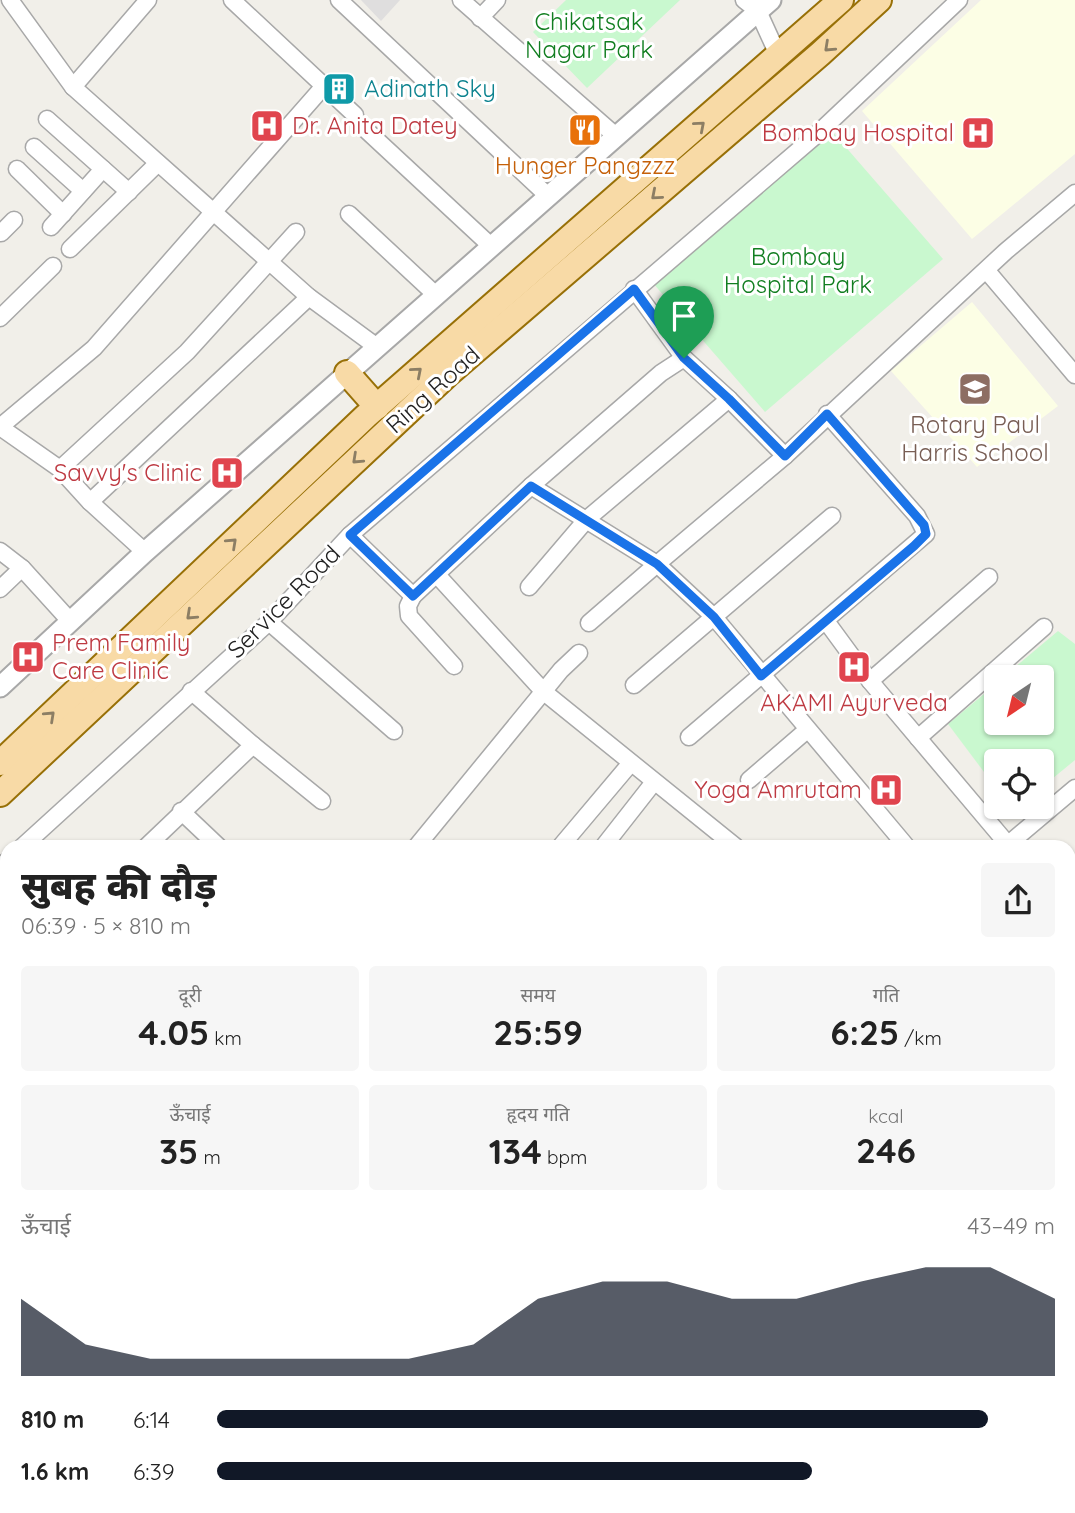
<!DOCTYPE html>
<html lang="hi">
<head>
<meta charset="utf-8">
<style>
	:root { --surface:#fff; --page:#f6f6f6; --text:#222; --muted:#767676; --accent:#111827 }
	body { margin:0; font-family:Quicksand,"Noto Sans Devanagari",sans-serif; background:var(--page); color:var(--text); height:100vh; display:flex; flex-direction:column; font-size:26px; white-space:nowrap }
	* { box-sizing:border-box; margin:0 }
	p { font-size:23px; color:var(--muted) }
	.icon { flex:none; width:38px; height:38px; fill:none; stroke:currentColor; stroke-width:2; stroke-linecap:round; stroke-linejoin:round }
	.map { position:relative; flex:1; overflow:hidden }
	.drawer { position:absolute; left:0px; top:840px; width:1076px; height:674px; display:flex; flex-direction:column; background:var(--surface); border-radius:21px 21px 0 0; box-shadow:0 2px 5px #0004 }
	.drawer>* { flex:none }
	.needle { width:46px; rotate:215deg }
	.tools { position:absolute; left:984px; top:665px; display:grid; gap:14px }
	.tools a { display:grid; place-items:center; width:70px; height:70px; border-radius:7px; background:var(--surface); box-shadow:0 2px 5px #0004; font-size:35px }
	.pin { position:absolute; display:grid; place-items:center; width:60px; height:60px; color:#fff; margin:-72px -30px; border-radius:50% 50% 50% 0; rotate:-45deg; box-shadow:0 0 7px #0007 }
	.pin .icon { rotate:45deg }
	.round { display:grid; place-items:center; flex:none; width:74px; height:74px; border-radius:7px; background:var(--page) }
	.overview { display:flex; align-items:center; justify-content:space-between; height:119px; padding:0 21px }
	h1 { font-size:38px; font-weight:800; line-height:52px }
	.stats { display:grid; grid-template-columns:repeat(3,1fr); gap:10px; height:119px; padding:7px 21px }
	.stats div { display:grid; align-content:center; border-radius:7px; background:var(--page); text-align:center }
	.stats b { font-size:35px; font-weight:800 }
	.stats small { font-size:19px; font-weight:400 }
	.stats p { font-size:19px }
	.chart { height:196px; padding:14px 21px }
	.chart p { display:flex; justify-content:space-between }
	.chart svg { width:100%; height:126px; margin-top:7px; fill:var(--accent); opacity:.7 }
	ul { padding:0 21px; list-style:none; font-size:23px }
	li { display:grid; grid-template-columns:112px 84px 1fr; align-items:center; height:52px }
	li i { height:18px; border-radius:9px; background:var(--accent) }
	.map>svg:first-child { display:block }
	.residential { fill:#dfdede }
	.education { fill:#fcfee5 }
	.park { fill:#c9f8cf }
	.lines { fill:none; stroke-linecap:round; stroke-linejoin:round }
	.minor-casing { stroke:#a8a8a8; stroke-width:19 }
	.tertiary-casing { stroke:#a8a8a8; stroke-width:23 }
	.primary-casing { stroke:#987007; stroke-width:28 }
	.minor { stroke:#fff; stroke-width:16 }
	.tertiary { stroke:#fff; stroke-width:19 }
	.primary { stroke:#f8daa6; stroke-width:24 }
	.oneway { stroke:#8c7e64 }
	.route-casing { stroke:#fff; stroke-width:14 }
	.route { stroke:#1a73e8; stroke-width:9 }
	.labels { text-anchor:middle; stroke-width:6; stroke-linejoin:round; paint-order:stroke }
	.park-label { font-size:24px; fill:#117e20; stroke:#fff }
	.culture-label { font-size:24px; fill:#0d838f; stroke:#fff; text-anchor:start }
	.health-label { font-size:24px; fill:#be3a42; stroke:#fff; text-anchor:end }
	.food-label { font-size:24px; fill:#c56008; stroke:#fff }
	.street-label { font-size:24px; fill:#212121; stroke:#fff }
	.education-label { font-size:24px; fill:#785e54; stroke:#fff }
</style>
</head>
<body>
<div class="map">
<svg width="1075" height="1513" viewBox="0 0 1075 1513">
	<rect width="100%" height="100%" fill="#f1efe9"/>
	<g class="residential">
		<path d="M361,0h39l-19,21z"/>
		<path d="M504,1507h344l8,6h-356z"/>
	</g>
	<g class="education">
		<path d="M981,0h94v154l-103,85 -110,-128z"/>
		<path d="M972,302l86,104 -81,61 -86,-96z"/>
	</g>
	<g class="park">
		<path d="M566,0h114l-93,88 -54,-56z"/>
		<path d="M830,129l113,130 -178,153 -113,-130z"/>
		<path d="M1058,631l17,13v116l-34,28v-27h-45v27l-48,-64 48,-40v39h45v-46h-38z"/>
	</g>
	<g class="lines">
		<defs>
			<g id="minor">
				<path d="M10,0l63,87 236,210 68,50"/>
				<path d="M232,0l123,115"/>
				<path d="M339,0l209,196"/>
				<path d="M461,0l156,137"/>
				<path d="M744,0l14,11 21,46"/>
				<path d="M480,18l17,-18"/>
				<path d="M73,87l75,-87"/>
				<path d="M47,119l82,73"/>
				<path d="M365,129l126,117"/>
				<path d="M34,147l49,44"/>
				<path d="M17,169l46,45"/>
				<path d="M349,214l88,82"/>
				<path d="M51,227l52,-58"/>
				<path d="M1,233l13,-13"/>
				<path d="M70,249l88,-86"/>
				<path d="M987,271l88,104"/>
				<path d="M634,289l50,69 45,41 56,57"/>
				<path d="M0,318l53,-52"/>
				<path d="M0,427l94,-79 230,-262"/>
				<path d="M0,427l60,42 30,33 55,50"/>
				<path d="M60,469l127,-117 109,-120"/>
				<path d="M531,486l130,-113 23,-15"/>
				<path d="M90,502l219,-205"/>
				<path d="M350,535l63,61 118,-110 126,78 128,-108 221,-205 69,-58"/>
				<path d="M0,551l22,17 49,54"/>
				<path d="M438,576l106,116 192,155"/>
				<path d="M529,587l58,-68 142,-120"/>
				<path d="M0,589l22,-21"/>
				<path d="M413,596l-5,10 1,10 45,50"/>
				<path d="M826,621l44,60 140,166"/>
				<path d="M269,622l125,109"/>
				<path d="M589,623l68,-59 57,53 193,230"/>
				<path d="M870,681l119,-104"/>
				<path d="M634,685l198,-169"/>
				<path d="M689,737l237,-203 -9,-18 -90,-102"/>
				<path d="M918,738l126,-111"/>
				<path d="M253,745l69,56"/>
				<path d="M749,780l58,-50"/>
				<path d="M181,811l38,36"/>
				<path d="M22,847l247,-225 81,-87 464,-398 145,-137"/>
				<path d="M146,847l107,-102 -62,-54"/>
				<path d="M416,847l145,-177 18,-17"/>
				<path d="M560,847l70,-83"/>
				<path d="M603,847l51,-65"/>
				<path d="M1005,847l70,-59"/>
				<path d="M0,868l7,-7"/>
				<path d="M1069,913l6,6"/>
				<path d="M1069,942l6,-4"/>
				<path d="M0,1003l7,7"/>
				<path d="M1069,1043l6,7"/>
				<path d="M1069,1130l6,-5"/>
				<path d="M0,1150l7,8"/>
				<path d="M1069,1222l6,-4"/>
				<path d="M0,1278l7,-14"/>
				<path d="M0,1325l7,8"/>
				<path d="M1069,1351l6,7"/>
				<path d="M1069,1420l6,-5"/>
				<path d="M0,1482l7,8"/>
				<path d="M161,1507l5,6"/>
				<path d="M258,1507l6,6"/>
				<path d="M364,1507l5,6"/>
				<path d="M659,1507l3,6"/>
				<path d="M699,1507l3,6"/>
				<path d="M799,1507l7,6"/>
				<path d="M824,1507l6,5 6,-5"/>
				<path d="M33,1513l8,-6"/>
				<path d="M226,1513l5,-6"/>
				<path d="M394,1513l7,-6"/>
				<path d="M523,1513l5,-6"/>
				<path d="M544,1513l9,-6"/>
				<path d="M957,1513l8,-6"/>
			</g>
			<path id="tertiary" d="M0,687l145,-135 626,-552"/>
			<g id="primary">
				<path d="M347,373l30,34"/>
				<path d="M0,763l366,-347 475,-416"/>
				<path d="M0,794l447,-419 373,-321 59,-54"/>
			</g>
		</defs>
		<use href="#minor" class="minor-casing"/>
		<use href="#tertiary" class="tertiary-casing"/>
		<use href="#primary" class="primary-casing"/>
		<use href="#minor" class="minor"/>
		<use href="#tertiary" class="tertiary"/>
		<use href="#primary" class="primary"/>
	</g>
	<defs><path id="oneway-chevron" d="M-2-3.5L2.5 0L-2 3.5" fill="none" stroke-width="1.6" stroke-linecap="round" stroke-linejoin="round" transform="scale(1.75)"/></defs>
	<g class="oneway">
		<use href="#oneway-chevron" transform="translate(829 47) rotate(137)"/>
		<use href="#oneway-chevron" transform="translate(700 126) rotate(-41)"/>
		<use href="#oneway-chevron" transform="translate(656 195) rotate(139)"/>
		<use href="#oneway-chevron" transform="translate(417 372) rotate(-41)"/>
		<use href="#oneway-chevron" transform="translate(357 459) rotate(137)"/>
		<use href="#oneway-chevron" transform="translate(232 543) rotate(-43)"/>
		<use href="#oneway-chevron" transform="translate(191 615) rotate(137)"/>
		<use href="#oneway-chevron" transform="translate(50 716) rotate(-43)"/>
	</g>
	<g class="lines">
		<defs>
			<path id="route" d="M634,289l50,69 45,41 56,57 42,-42 97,111 2,9 -12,12 -153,130 -47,-59 -57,-53 -126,-78 -118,110 -63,-61z"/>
		</defs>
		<use href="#route" class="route-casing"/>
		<use href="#route" class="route"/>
	</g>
	<defs>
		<symbol id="building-square" viewBox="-11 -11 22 22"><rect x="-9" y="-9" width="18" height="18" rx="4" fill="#0f9aa8" stroke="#fff"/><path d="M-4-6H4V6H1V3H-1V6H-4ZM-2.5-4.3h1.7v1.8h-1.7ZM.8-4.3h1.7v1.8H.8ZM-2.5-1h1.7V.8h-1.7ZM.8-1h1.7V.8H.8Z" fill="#fff"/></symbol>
		<symbol id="hospital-square" viewBox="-11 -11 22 22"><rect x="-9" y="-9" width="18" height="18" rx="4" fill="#e0444e" stroke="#fff"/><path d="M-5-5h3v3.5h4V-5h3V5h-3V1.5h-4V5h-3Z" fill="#fff"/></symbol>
		<symbol id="restaurant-square" viewBox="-11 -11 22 22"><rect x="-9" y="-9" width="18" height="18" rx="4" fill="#e8710a" stroke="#fff"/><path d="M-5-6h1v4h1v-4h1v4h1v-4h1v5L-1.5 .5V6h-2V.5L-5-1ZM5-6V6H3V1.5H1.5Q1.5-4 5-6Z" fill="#fff"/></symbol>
		<symbol id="school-square" viewBox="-11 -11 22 22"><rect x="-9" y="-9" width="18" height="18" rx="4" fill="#8d6e63" stroke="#fff"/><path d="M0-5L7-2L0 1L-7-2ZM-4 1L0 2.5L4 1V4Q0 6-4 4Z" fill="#fff"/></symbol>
	</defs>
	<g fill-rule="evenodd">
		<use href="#building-square" x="320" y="70" width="38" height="38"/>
		<use href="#hospital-square" x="248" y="107" width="38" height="38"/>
		<use href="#restaurant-square" x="566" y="111" width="38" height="38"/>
		<use href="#hospital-square" x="959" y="114" width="38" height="38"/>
		<use href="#school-square" x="956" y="370" width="38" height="38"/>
		<use href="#hospital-square" x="208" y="454" width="38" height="38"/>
		<use href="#hospital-square" x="9" y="638" width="38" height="38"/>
		<use href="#hospital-square" x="835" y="648" width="38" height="38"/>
		<use href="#hospital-square" x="867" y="771" width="38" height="38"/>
	</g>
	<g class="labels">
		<g class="park-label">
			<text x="589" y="30">Chikatsak<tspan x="589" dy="28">Nagar Park</tspan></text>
			<text x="798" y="265">Bombay<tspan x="798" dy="28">Hospital Park</tspan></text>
		</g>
		<g class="culture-label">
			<text x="364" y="97">Adinath Sky</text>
		</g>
		<g class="health-label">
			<text x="292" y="134" text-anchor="start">Dr. Anita Datey</text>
			<text x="954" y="141">Bombay Hospital</text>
			<text x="202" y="481">Savvy's Clinic</text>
			<text x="52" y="651" text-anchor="start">Prem Family<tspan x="52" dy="28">Care Clinic</tspan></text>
			<text x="854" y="711" text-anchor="middle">AKAMI Ayurveda</text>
			<text x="862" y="798">Yoga Amrutam</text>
		</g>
		<g class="food-label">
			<text x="585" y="174">Hunger Pangzzz</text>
		</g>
		<g class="street-label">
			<text transform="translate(433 390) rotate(-42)" y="8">Ring Road</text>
			<text transform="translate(284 602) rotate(-45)" y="8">Service Road</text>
		</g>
		<g class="education-label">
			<text x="975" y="433">Rotary Paul<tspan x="975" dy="28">Harris School</tspan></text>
		</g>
	</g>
</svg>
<div class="tools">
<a><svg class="needle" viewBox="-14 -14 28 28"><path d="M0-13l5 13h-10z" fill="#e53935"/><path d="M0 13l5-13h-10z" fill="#767676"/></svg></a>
<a><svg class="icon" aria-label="locate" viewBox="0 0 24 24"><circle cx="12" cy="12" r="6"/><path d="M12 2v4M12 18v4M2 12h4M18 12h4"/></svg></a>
</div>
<div class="pin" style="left:684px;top:358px;background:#1e9e55"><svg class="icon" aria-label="arrive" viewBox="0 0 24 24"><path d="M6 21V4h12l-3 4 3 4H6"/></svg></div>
<section class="drawer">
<div class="overview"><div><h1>सुबह की दौड़</h1><p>06:39 · 5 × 810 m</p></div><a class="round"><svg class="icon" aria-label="share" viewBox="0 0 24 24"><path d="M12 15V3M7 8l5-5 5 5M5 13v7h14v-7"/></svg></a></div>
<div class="stats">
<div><p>दूरी</p><b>4.05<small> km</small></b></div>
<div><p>समय</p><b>25:59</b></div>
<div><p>गति</p><b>6:25<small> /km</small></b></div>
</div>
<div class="stats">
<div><p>ऊँचाई</p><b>35<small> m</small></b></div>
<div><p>हृदय गति</p><b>134<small> bpm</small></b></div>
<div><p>kcal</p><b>246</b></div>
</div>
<div class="chart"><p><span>ऊँचाई</span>43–49 m</p>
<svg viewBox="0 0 160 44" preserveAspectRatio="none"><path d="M0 44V17L10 33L20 38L30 38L40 38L50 38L60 38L70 33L80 17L90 11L100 11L110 17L120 17L130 11L140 6L150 6L160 17V44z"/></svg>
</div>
<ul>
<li><b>810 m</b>6:14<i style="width:92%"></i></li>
<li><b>1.6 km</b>6:39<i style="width:71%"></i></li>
</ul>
</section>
</div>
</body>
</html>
